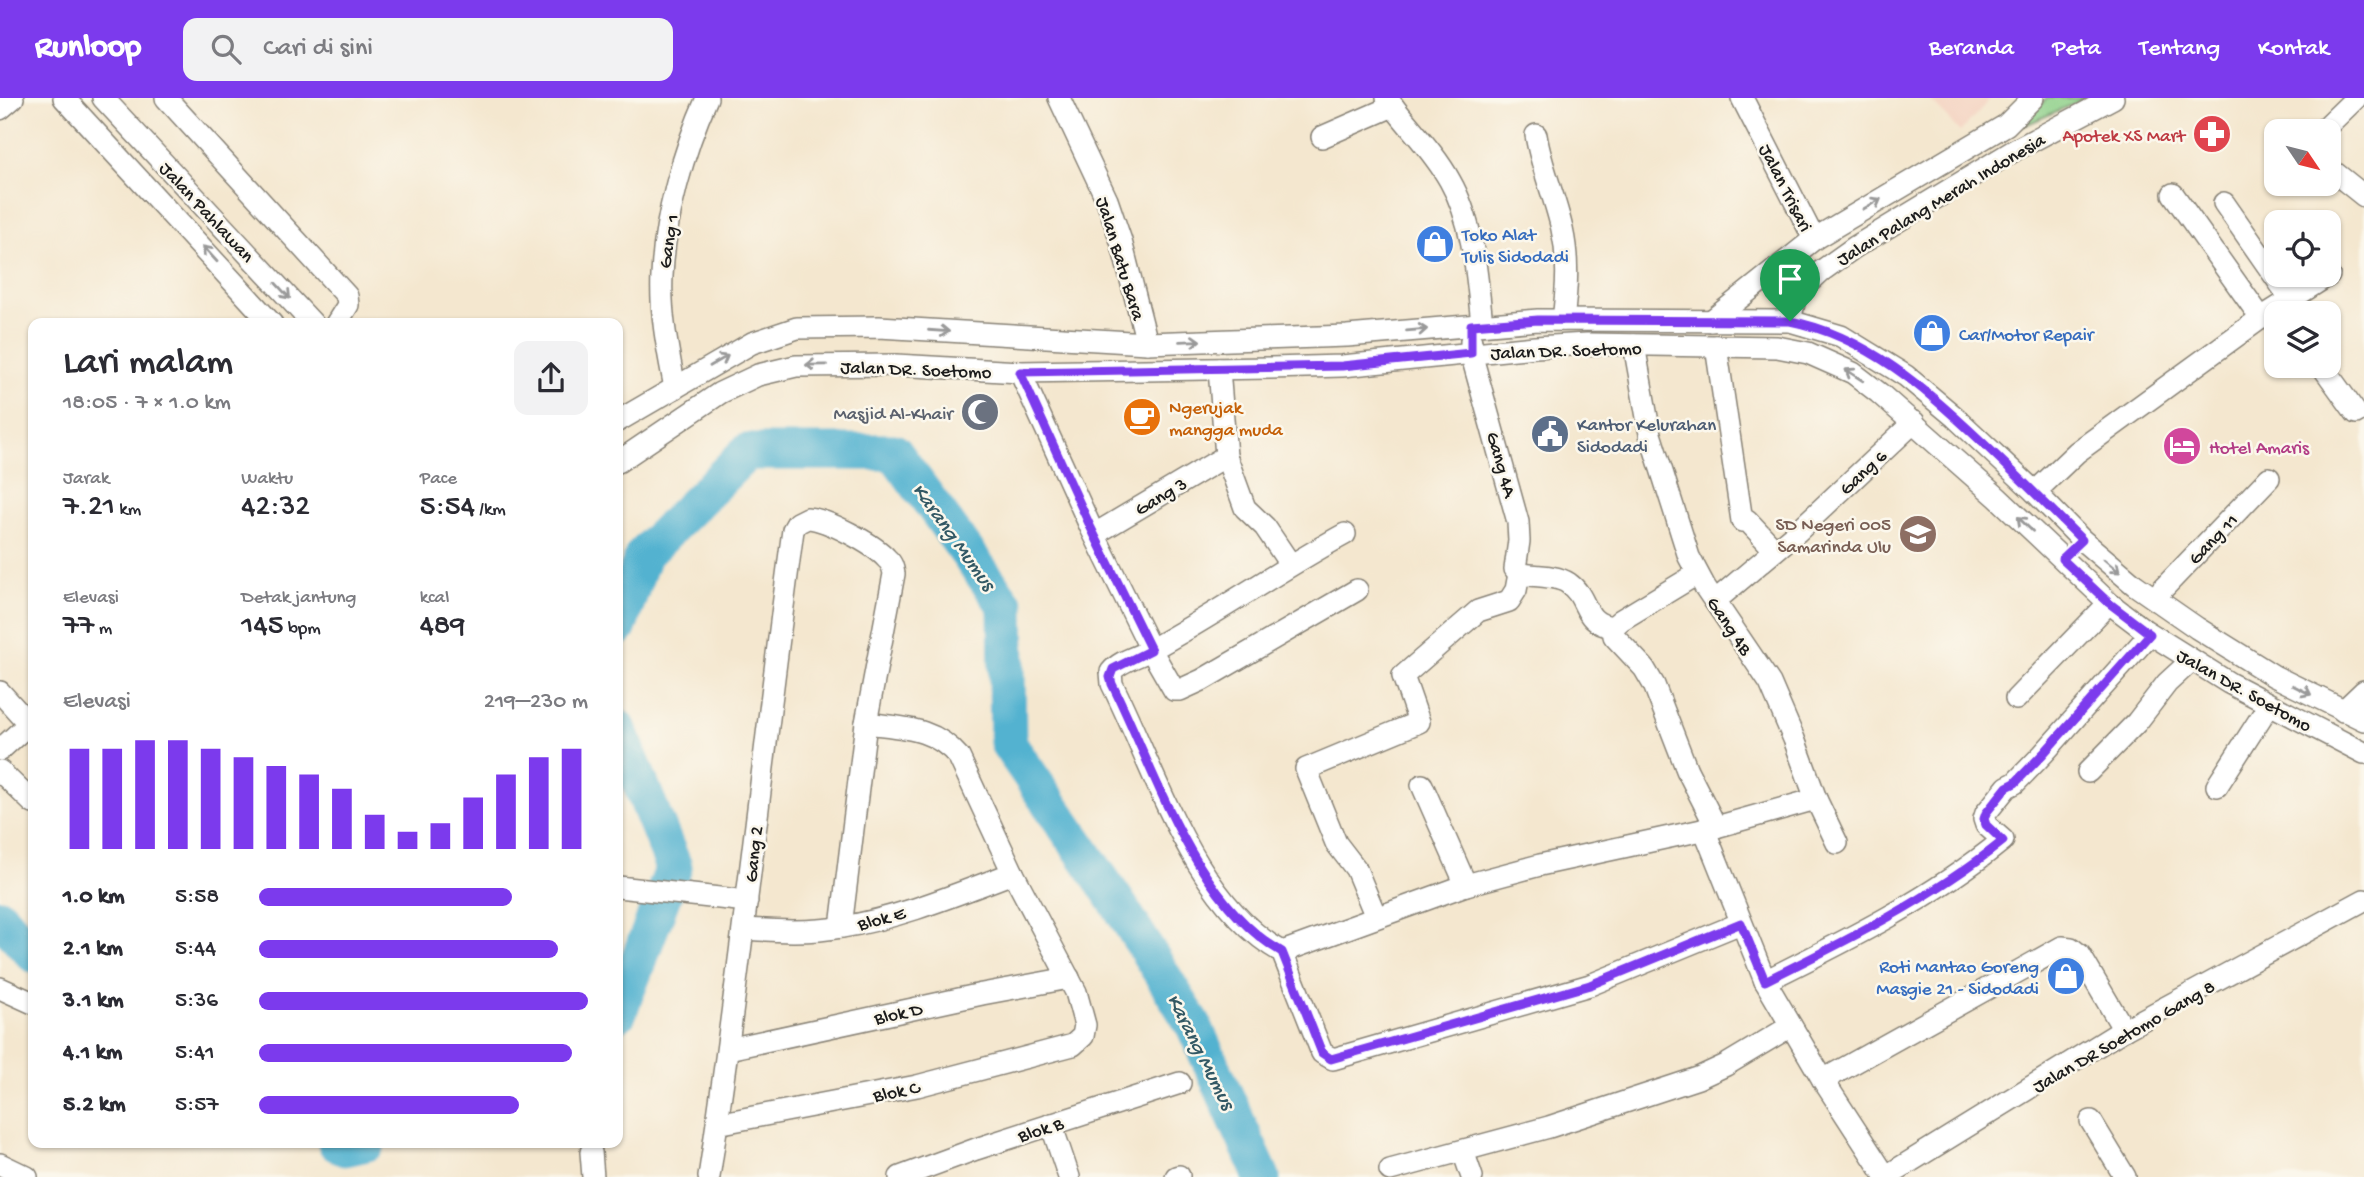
<!DOCTYPE html>
<html lang="id">
<head>
<meta charset="utf-8">
<style>
	:root { --surface:#fff; --page:#f2f2f3; --text:#2b2b33; --muted:#7c7c81; --accent:#7c3aed }
	body { margin:0; font-family:"Gochi Hand",sans-serif; background:var(--page); color:var(--text); height:100vh; display:flex; flex-direction:column; font-size:26px; white-space:nowrap }
	* { box-sizing:border-box; margin:0 }
	p { font-size:23px; color:var(--muted) }
	.icon { flex:none; width:38px; height:38px; fill:none; stroke:currentColor; stroke-width:2; stroke-linecap:round; stroke-linejoin:round }
	.map { position:relative; flex:1; overflow:hidden }
	.details { position:absolute; left:28px; top:220px; width:595px; height:830px; display:flex; flex-direction:column; background:var(--surface); border-radius:14px; box-shadow:0 2px 5px #0004 }
	.details>* { flex:none }
	.needle { width:46px; rotate:125deg }
	.tools { position:absolute; left:2264px; top:21px; display:grid; gap:14px }
	.tools a { display:grid; place-items:center; width:77px; height:77px; border-radius:14px; background:var(--surface); box-shadow:0 2px 5px #0004; font-size:35px }
	.pin { position:absolute; display:grid; place-items:center; width:60px; height:60px; color:#fff; margin:-72px -30px; border-radius:50% 50% 50% 0; rotate:-45deg; box-shadow:0 0 7px #0007 }
	.pin .icon { rotate:45deg }
	.round { display:grid; place-items:center; flex:none; width:74px; height:74px; border-radius:14px; background:var(--page) }
	.headline { display:flex; align-items:center; justify-content:space-between; height:119px; padding:0 35px }
	h1 { font-size:38px; font-weight:600; line-height:52px }
	.stats { display:grid; grid-template-columns:repeat(3,1fr); gap:10px; height:119px; padding:7px 35px }
	.stats div { display:grid; align-content:center }
	.stats b { font-size:30px; font-weight:600 }
	.stats small { font-size:19px; font-weight:400 }
	.stats p { font-size:19px }
	.chart { height:196px; padding:14px 35px }
	.chart p { display:flex; justify-content:space-between }
	.chart svg { width:100%; height:126px; margin-top:7px; stroke:var(--accent); stroke-width:6 }
	ul { padding:0 35px; list-style:none; font-size:23px }
	li { display:grid; grid-template-columns:112px 84px 1fr; align-items:center; height:52px }
	li i { height:18px; border-radius:9px; background:var(--accent) }
	header { display:flex; align-items:center; gap:42px; box-sizing:border-box; height:98px; padding:0 35px; background:var(--accent); color:#fff }
	header strong { font-size:33px }
	nav { display:flex; gap:38px; margin-inline-start:auto; font-size:24px }
	.search { width:490px; height:63px; background:var(--page); display:flex; align-items:center; gap:18px; box-sizing:border-box; padding:0 24px; border-radius:14px; color:var(--muted); font-size:26px }
	.map>svg:first-child { display:block }
	.built { fill:#f4d3c1 }
	.green { fill:#8bcf87; stroke:#547652; stroke-width:2 }
	.lines { fill:none; stroke-linecap:round; stroke-linejoin:round }
	.river { stroke:#52b2d0; stroke-width:37 }
	.minor-casing { stroke:#888276; stroke-width:24 }
	.minor { stroke:#fff; stroke-width:21 }
	.oneway { stroke:#999 }
	.route-casing { stroke:#fff; stroke-width:14 }
	.route { stroke:#7c3aed; stroke-width:9 }
	.labels { text-anchor:middle; stroke-width:5; stroke-linejoin:round; paint-order:stroke }
	.health-label { font-size:19px; fill:#be3a42; stroke:#fbf7ec; text-anchor:end }
	.street-label { font-size:19px; fill:#1c1c1c; stroke:#fbf7ec }
	.shop-label { font-size:19px; fill:#366cbe; stroke:#fbf7ec; text-anchor:start }
	.food-label { font-size:19px; fill:#c56008; stroke:#fbf7ec; text-anchor:start }
	.worship-label { font-size:19px; fill:#5b616d; stroke:#fbf7ec; text-anchor:end }
	.service-label { font-size:19px; fill:#4e5e75; stroke:#fbf7ec; text-anchor:start }
	.hotel-label { font-size:19px; fill:#b23c85; stroke:#fbf7ec; text-anchor:start }
	.education-label { font-size:19px; fill:#785e54; stroke:#fbf7ec; text-anchor:end }
	.water-label { font-size:21px; font-style:italic; fill:#325864; stroke:#fbf7ec }
</style>
</head>
<body>
<header>
<strong>Runloop</strong>
<div class="search"><svg class="icon" aria-label="search" viewBox="0 0 24 24"><circle cx="10" cy="10" r="6"/><path d="M15 15l6 6"/></svg>Cari di sini</div>
<nav><a>Beranda</a><a>Peta</a><a>Tentang</a><a>Kontak</a></nav>
</header>
<div class="map">
<svg width="2364" height="1079" viewBox="0 0 2364 1079">
	<rect width="100%" height="100%" fill="#fbf7ec"/>
	<filter id="ink" filterUnits="userSpaceOnUse"><feTurbulence type="fractalNoise" baseFrequency=".0143" numOctaves="2"/><feDisplacementMap in="SourceGraphic" scale="14" xChannelSelector="R" yChannelSelector="G"/><feConvolveMatrix kernelMatrix="1 2 1 2 8 2 1 2 1" color-interpolation-filters="sRGB"/></filter>
	<filter id="wash" filterUnits="userSpaceOnUse"><feTurbulence type="fractalNoise" baseFrequency=".00686" numOctaves="4" result="noise"/><feDisplacementMap in="SourceGraphic" scale="28" xChannelSelector="R" yChannelSelector="G"/><feGaussianBlur stdDeviation="1.57" result="paint"/><feColorMatrix in="noise" values="0 0 0 0 0 0 0 0 0 0 0 0 0 0 0 0 0 1.4 0 .05"/><feComposite in="paint" operator="in"/></filter>
	<g filter="url(#wash)">
		<rect width="100%" height="100%" fill="#f4e7cf"/>
		<path class="built" d="M1929,0h62l-31,34z"/>
		<path class="green" d="M2046,0h38l1,1 -62,27z"/>
		<g class="lines">
			<g class="river">
				<path d="M618,530l25,-73 104,-103h147l112,154 2,137 113,165 73,118 68,151"/>
				<path d="M618,630l56,139 -56,147"/>
				<path d="M0,819l33,37"/>
				<path d="M336,1045l9,5 22,-5"/>
			</g>
		</g>
	</g>
	<g filter="url(#ink)">
		<g class="lines">
			<defs>
				<g id="minor">
					<path d="M64,0l208,226"/>
					<path d="M103,0l210,226"/>
					<path d="M166,0l181,198 1,9 -12,19"/>
					<path d="M1059,0l48,102 14,41 26,102"/>
					<path d="M1387,0c20,28 46,52 63,83 24,42 27,96 32,143"/>
					<path d="M1742,0l72,141"/>
					<path d="M0,11l13,-11"/>
					<path d="M2322,33l34,-33"/>
					<path d="M1536,37c5,32 19,62 26,94 7,31 5,59 1,91"/>
					<path d="M1322,39l71,-31"/>
					<path d="M2329,70l35,28"/>
					<path d="M2224,105l66,95"/>
					<path d="M2261,220l68,-43"/>
					<path d="M1711,223l103,-82 192,-114 27,-27"/>
					<path d="M1790,223l5,-22 8,-11 17,-16 35,-25 160,-97 98,-52"/>
					<path d="M1471,243v12l47,169 1,19 -4,28 4,5"/>
					<path d="M1634,247l16,89 39,123 16,30 65,96 24,56 22,60 21,44"/>
					<path d="M1716,248l26,175 5,-1 28,30"/>
					<path d="M2322,268l34,47"/>
					<path d="M1219,271l7,87 19,52 20,19 25,37"/>
					<path d="M1020,274l71,156 60,122 23,40h6l22,-10 155,-90"/>
					<path d="M675,290c-7,-37 -15,-74 -13,-112 2,-57 22,-127 45,-178"/>
					<path d="M618,323l134,-78 45,-15 82,-1 268,16 200,-7 191,-16 252,1 51,15 65,40 49,41 80,75 47,48 53,45 62,43 77,48 90,44"/>
					<path d="M618,364l102,-69 38,-18 38,-9 100,-1 124,7 250,-4 72,-2 193,-19 52,-3 190,3 31,6 45,20 26,20 118,104 112,106 37,28 83,52 135,70"/>
					<path d="M2035,394l42,-40 184,-134 -88,-124"/>
					<path d="M1095,436l131,-78"/>
					<path d="M1345,436c-66,36 -127,79 -193,115 -13,8 -32,11 -41,23l1,12c43,86 82,219 170,268l184,-67"/>
					<path d="M1519,476c14,2 38,1 49,9 22,15 13,40 45,44"/>
					<path d="M2155,499l114,-119"/>
					<path d="M1715,503l82,-69 117,-110"/>
					<path d="M1613,529l1,9 30,32 10,17 33,85 29,57"/>
					<path d="M1613,529l8,-7 76,-46"/>
					<path d="M0,594l29,32"/>
					<path d="M2016,601l93,-96"/>
					<path d="M2343,613l21,-20"/>
					<path d="M0,652l33,-30"/>
					<path d="M0,673l33,32"/>
					<path d="M2088,674l49,-50 30,-39 25,-23"/>
					<path d="M1422,687l44,100 74,-20 176,-38 100,-28"/>
					<path d="M2217,688l52,-81"/>
					<path d="M1704,731l61,152 58,99 63,97"/>
					<path d="M618,789l129,14"/>
					<path d="M1376,819l-20,-48 -20,-26 -30,-74 113,-47 -16,-46 75,-65 31,-10 7,-11 3,-16"/>
					<path d="M744,831c32,2 66,4 98,-2 58,-9 115,-33 171,-54"/>
					<path d="M1282,854l40,101 11,6 257,-74 151,-62"/>
					<path d="M1765,883c83,-41 166,-82 238,-141l-17,-15 -2,-6 2,-6 21,-26 8,-4 28,-29 107,-120"/>
					<path d="M0,890l33,15"/>
					<path d="M728,951l254,-55 87,-16"/>
					<path d="M1823,982l239,-133 9,1 9,7 44,75"/>
					<path d="M2091,1023l34,56"/>
					<path d="M717,1026l200,-38 156,-41 10,-9 2,-11 -9,-33 -63,-119 -54,-116c-25,-30 -56,-29 -93,-34"/>
					<path d="M1051,1026l18,53"/>
					<path d="M1463,1053l9,26"/>
					<path d="M591,1054l2,25"/>
					<path d="M0,1066l27,13"/>
					<path d="M1390,1072l159,-43 149,-49 28,-13 65,-39"/>
					<path d="M709,1079c33,-215 55,-432 84,-647l4,-7 10,-5c20,1 67,26 80,41 5,4 6,9 7,15l-28,149 -25,204"/>
					<path d="M900,1079l76,-28 204,-66"/>
					<path d="M1176,1079l3,-1"/>
					<path d="M1885,1079l235,-145 244,-132"/>
				</g>
			</defs>
			<use href="#minor" class="minor-casing"/>
			<use href="#minor" class="minor"/>
		</g>
		<defs><path id="oneway-shaft" d="M-6 0H5M1.5-3L5.5 0L1.5 3" fill="none" stroke-width="1.6" stroke-linecap="round" stroke-linejoin="round" transform="scale(1.75)"/></defs>
		<g class="oneway">
			<use href="#oneway-shaft" transform="translate(1872 106) rotate(-30)"/>
			<use href="#oneway-shaft" transform="translate(210 156) rotate(-132)"/>
			<use href="#oneway-shaft" transform="translate(283 193) rotate(47)"/>
			<use href="#oneway-shaft" transform="translate(1417 232) rotate(-5)"/>
			<use href="#oneway-shaft" transform="translate(939 233) rotate(4)"/>
			<use href="#oneway-shaft" transform="translate(1190 243) rotate(-2)"/>
			<use href="#oneway-shaft" transform="translate(719 263) rotate(-30)"/>
			<use href="#oneway-shaft" transform="translate(816 267) rotate(179)"/>
			<use href="#oneway-shaft" transform="translate(1854 277) rotate(-147)"/>
			<use href="#oneway-shaft" transform="translate(2025 426) rotate(-136)"/>
			<use href="#oneway-shaft" transform="translate(2112 468) rotate(40)"/>
			<use href="#oneway-shaft" transform="translate(2302 592) rotate(27)"/>
		</g>
	</g>
	<g class="lines" filter="url(#ink)">
		<defs>
			<path id="route" d="M1538,222l252,1c77,15 137,69 192,121 34,32 67,65 100,98l-20,19 47,44 41,31 -107,120 -28,29 -8,4 -21,26 -2,6 2,6 17,16c-72,58 -155,99 -238,140l-24,-58 -151,62 -259,74 -9,-6 -40,-101c-88,-50 -127,-182 -170,-268l-2,-7 3,-8 38,-19 -60,-122 -71,-156 322,-6 129,-13v-28z"/>
		</defs>
		<use href="#route" class="route-casing"/>
		<use href="#route" class="route"/>
	</g>
	<defs>
		<symbol id="pharmacy-disc" viewBox="-11 -11 22 22"><circle r="9.5" fill="#e0444e" stroke="#fbf7ec"/><path d="M-2-6h4v4h4v4h-4v4h-4v-4h-4v-4h4Z" fill="#fff"/></symbol>
		<symbol id="shop-disc" viewBox="-11 -11 22 22"><circle r="9.5" fill="#3f7fe0" stroke="#fbf7ec"/><path d="M-5-2.5h2.3a2.7 3.5 0 0 1 5.4 0H5L5.5 6h-11ZM-1.5-2.5h3a1.5 2.3 0 0 0-3 0Z" fill="#fff"/></symbol>
		<symbol id="mosque-disc" viewBox="-11 -11 22 22"><circle r="9.5" fill="#6b7280" stroke="#fbf7ec"/><path d="M3.5-4.9A6 6 0 1 0 3.5 4.9A5 5 0 1 1 3.5-4.9Z" fill="#fff"/></symbol>
		<symbol id="cafe-disc" viewBox="-11 -11 22 22"><circle r="9.5" fill="#e8710a" stroke="#fbf7ec"/><path d="M-5.5-4.5H6V0H3Q3 3.5 0 3.5H-2.5Q-5.5 3.5-5.5 0ZM3-3.2v2h1.7v-2ZM-6 4.5H4V6H-6Z" fill="#fff"/></symbol>
		<symbol id="civic-disc" viewBox="-11 -11 22 22"><circle r="9.5" fill="#5c6f8a" stroke="#fbf7ec"/><path d="M-.6-6.5H3V-4.5H.6V-3L4-1V1h2V6H-6V1h2V-1L-.6-3ZM-1.2 2.5V6h2.4V2.5Z" fill="#fff"/></symbol>
		<symbol id="hotel-disc" viewBox="-11 -11 22 22"><circle r="9.5" fill="#d1479c" stroke="#fbf7ec"/><path d="M-6-4.5h1.5V1H6V5H4.5V3h-9V5H-6ZM-4 0a1.8 1.8 0 1 1 3.6 0ZM.5 0V-2.5h3Q6-2.5 6 0Z" fill="#fff"/></symbol>
		<symbol id="school-disc" viewBox="-11 -11 22 22"><circle r="9.5" fill="#8d6e63" stroke="#fbf7ec"/><path d="M0-5L7-2L0 1L-7-2ZM-4 1L0 2.5L4 1V4Q0 6-4 4Z" fill="#fff"/></symbol>
	</defs>
	<g fill-rule="evenodd">
		<use href="#pharmacy-disc" x="2190" y="14" width="44" height="44"/>
		<use href="#shop-disc" x="1413" y="124" width="44" height="44"/>
		<use href="#shop-disc" x="1910" y="213" width="44" height="44"/>
		<use href="#mosque-disc" x="958" y="292" width="44" height="44"/>
		<use href="#cafe-disc" x="1120" y="297" width="44" height="44"/>
		<use href="#civic-disc" x="1528" y="314" width="44" height="44"/>
		<use href="#hotel-disc" x="2160" y="326" width="44" height="44"/>
		<use href="#school-disc" x="1896" y="414" width="44" height="44"/>
		<use href="#shop-disc" x="2044" y="856" width="44" height="44"/>
	</g>
	<g class="labels">
		<g class="health-label">
			<text x="2185" y="43">Apotek XS Mart</text>
		</g>
		<g class="street-label">
			<text transform="translate(1787 89) rotate(63)" y="7">Jalan Trisari</text>
			<text transform="translate(1940 100) rotate(-31)" y="7">Jalan Palang Merah Indonesia</text>
			<text transform="translate(208 113) rotate(47)" y="7">Jalan Pahlawan</text>
			<text transform="translate(667 143) rotate(-81)" y="7">Gang 1</text>
			<text transform="translate(1122 160) rotate(73)" y="7">Jalan Batu Bara</text>
			<text transform="translate(1566 251) rotate(-2)" y="7">Jalan DR. Soetomo</text>
			<text transform="translate(916 270) rotate(2)" y="7">Jalan DR. Soetomo</text>
			<text transform="translate(1503 366) rotate(74)" y="7">Gang 4A</text>
			<text transform="translate(1862 373) rotate(-43)" y="7">Gang 6</text>
			<text transform="translate(1160 397) rotate(-31)" y="7">Gang 3</text>
			<text transform="translate(2212 440) rotate(-46)" y="7">Gang 11</text>
			<text transform="translate(1731 527) rotate(56)" y="7">Gang 4B</text>
			<text transform="translate(2245 591) rotate(29)" y="7">Jalan DR. Soetomo</text>
			<text transform="translate(752 756) rotate(-84)" y="7">Gang 2</text>
			<text transform="translate(881 819) rotate(-15)" y="7">Blok E</text>
			<text transform="translate(898 914) rotate(-12)" y="7">Blok D</text>
			<text transform="translate(2123 937) rotate(-30)" y="7">Jalan DR Soetomo Gang 8</text>
			<text transform="translate(896 992) rotate(-11)" y="7">Blok C</text>
			<text transform="translate(1040 1030) rotate(-18)" y="7">Blok B</text>
		</g>
		<g class="shop-label">
			<text x="1462" y="142">Toko Alat<tspan x="1462" dy="22">Tulis Sidodadi</tspan></text>
			<text x="1959" y="242">Car/Motor Repair</text>
			<text x="2039" y="874" text-anchor="end">Roti Mantao Goreng<tspan x="2039" dy="22">Masgie 21 - Sidodadi</tspan></text>
		</g>
		<g class="food-label">
			<text x="1169" y="315">Ngerujak<tspan x="1169" dy="22">mangga muda</tspan></text>
		</g>
		<g class="worship-label">
			<text x="953" y="321">Masjid Al-Khair</text>
		</g>
		<g class="service-label">
			<text x="1577" y="332">Kantor Kelurahan<tspan x="1577" dy="22">Sidodadi</tspan></text>
		</g>
		<g class="hotel-label">
			<text x="2209" y="355">Hotel Amaris</text>
		</g>
		<g class="education-label">
			<text x="1891" y="432">SD Negeri 005<tspan x="1891" dy="22">Samarinda Ulu</tspan></text>
		</g>
		<g class="water-label">
			<text transform="translate(955 438) rotate(54)" y="7">Karang Mumus</text>
			<text transform="translate(1202 953) rotate(63)" y="7">Karang Mumus</text>
		</g>
	</g>
</svg>
<div class="tools">
<a><svg class="needle" viewBox="-14 -14 28 28"><path d="M0-13l5 13h-10z" fill="#e53935"/><path d="M0 13l5-13h-10z" fill="#7c7c81"/></svg></a>
<a><svg class="icon" aria-label="locate" viewBox="0 0 24 24"><circle cx="12" cy="12" r="6"/><path d="M12 2v4M12 18v4M2 12h4M18 12h4"/></svg></a>
<a><svg class="icon" aria-label="layers" viewBox="0 0 24 24"><path d="M12 4l9 5-9 5-9-5zM3 14l9 5 9-5"/></svg></a>
</div>
<div class="pin" style="left:1790px;top:223px;background:#1e9e55"><svg class="icon" aria-label="arrive" viewBox="0 0 24 24"><path d="M6 21V4h12l-3 4 3 4H6"/></svg></div>
<section class="details">
<div class="headline"><div><h1>Lari malam</h1><p>18:05 · 7 × 1.0 km</p></div><a class="round"><svg class="icon" aria-label="share" viewBox="0 0 24 24"><path d="M12 15V3M7 8l5-5 5 5M5 13v7h14v-7"/></svg></a></div>
<div class="stats">
<div><p>Jarak</p><b>7.21<small> km</small></b></div>
<div><p>Waktu</p><b>42:32</b></div>
<div><p>Pace</p><b>5:54<small> /km</small></b></div>
</div>
<div class="stats">
<div><p>Elevasi</p><b>77<small> m</small></b></div>
<div><p>Detak jantung</p><b>145<small> bpm</small></b></div>
<div><p>kcal</p><b>489</b></div>
</div>
<div class="chart"><p><span>Elevasi</span>219–230 m</p>
<svg viewBox="0 0 160 44" preserveAspectRatio="none"><path d="M5 44V9M15 44V9M25 44V6M35 44V6M45 44V9M55 44V12M65 44V15M75 44V18M85 44V23M95 44V32M105 44V38M115 44V35M125 44V26M135 44V18M145 44V12M155 44V9"/></svg>
</div>
<ul>
<li><b>1.0 km</b>5:58<i style="width:77%"></i></li>
<li><b>2.1 km</b>5:44<i style="width:91%"></i></li>
<li><b>3.1 km</b>5:36<i style="width:100%"></i></li>
<li><b>4.1 km</b>5:41<i style="width:95%"></i></li>
<li><b>5.2 km</b>5:57<i style="width:79%"></i></li>
</ul>
</section>
</div>
</body>
</html>
